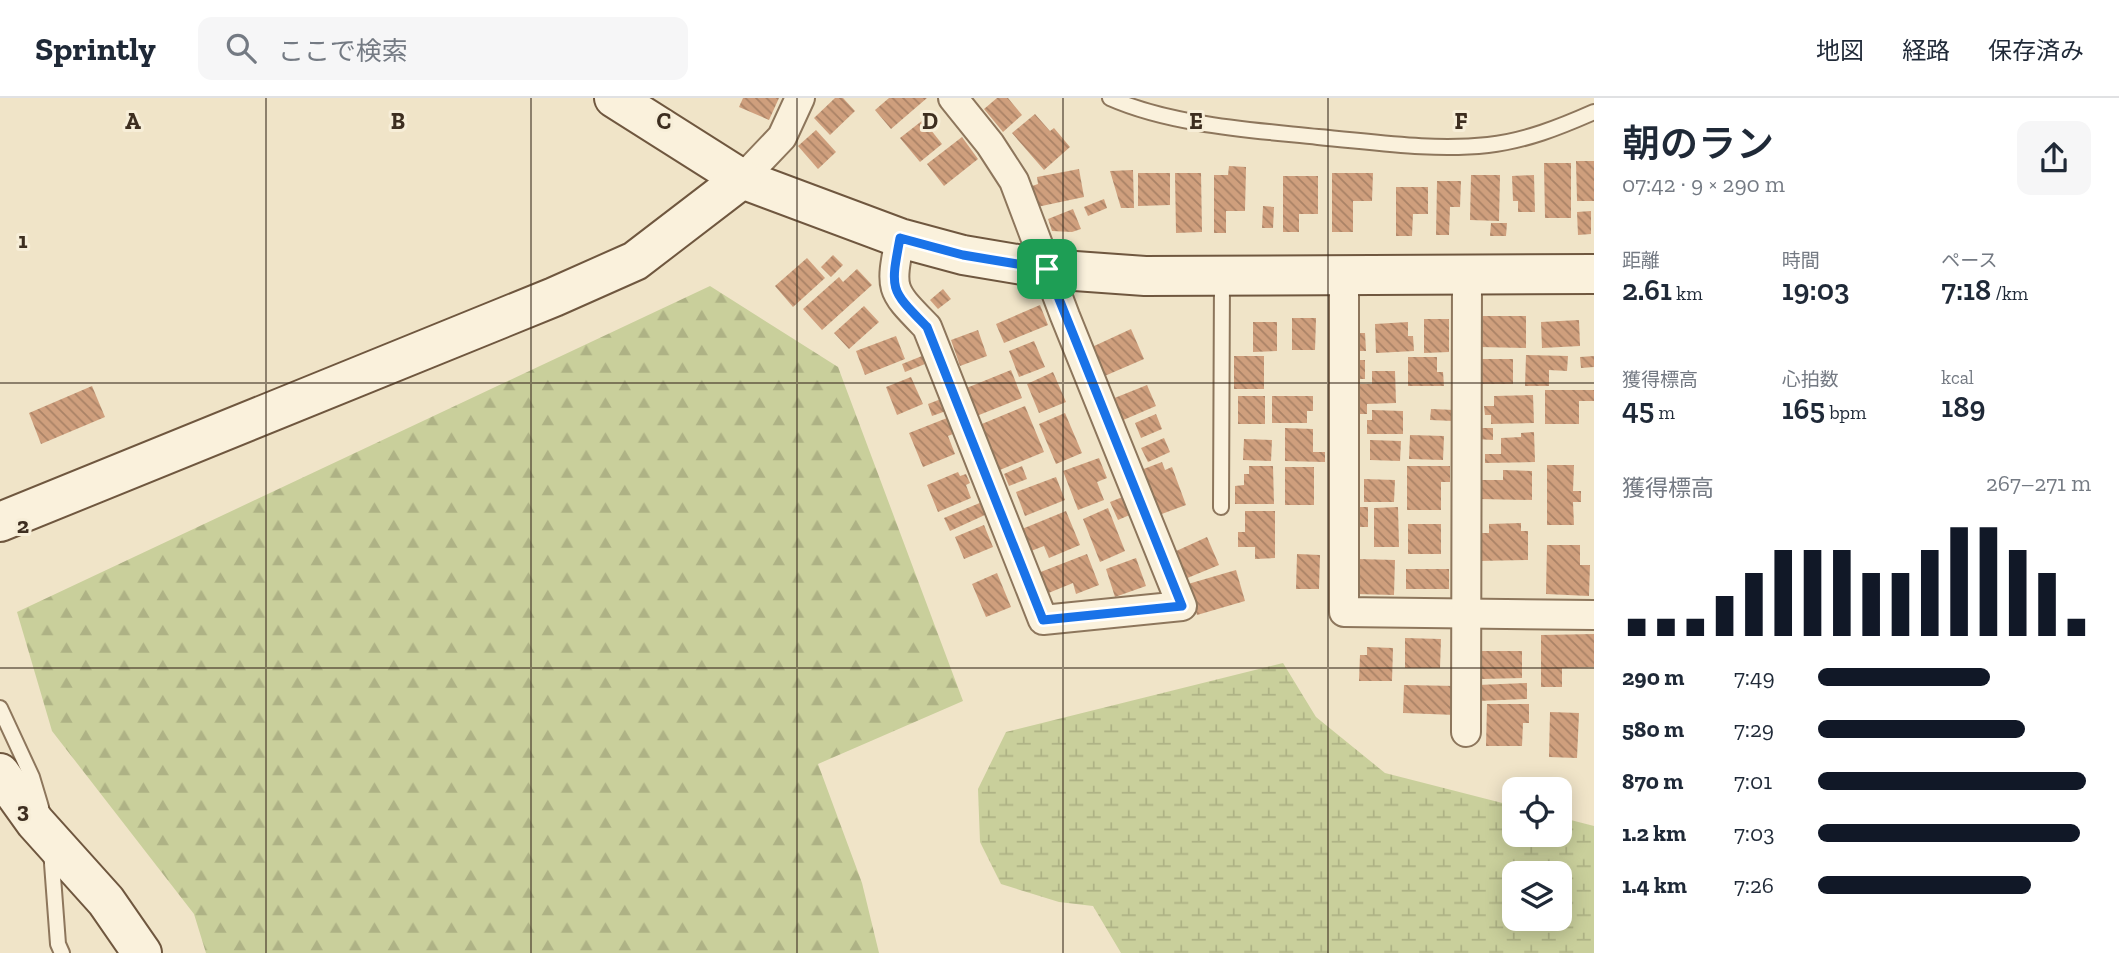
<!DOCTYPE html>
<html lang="ja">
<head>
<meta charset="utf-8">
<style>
	:root { --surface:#fff; --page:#f6f6f7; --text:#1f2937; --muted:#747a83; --line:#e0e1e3; --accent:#111827 }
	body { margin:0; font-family:"Zilla Slab","Noto Sans JP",serif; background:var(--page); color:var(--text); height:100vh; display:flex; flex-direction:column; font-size:26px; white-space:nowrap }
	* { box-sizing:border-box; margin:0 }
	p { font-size:23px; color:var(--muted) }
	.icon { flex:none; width:38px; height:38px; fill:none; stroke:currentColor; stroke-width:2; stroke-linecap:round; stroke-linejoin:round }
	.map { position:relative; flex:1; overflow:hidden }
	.drawer { display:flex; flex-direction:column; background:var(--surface); width:525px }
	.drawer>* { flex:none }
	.buttons { position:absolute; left:1502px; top:679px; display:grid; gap:14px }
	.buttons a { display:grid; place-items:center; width:70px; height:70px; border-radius:14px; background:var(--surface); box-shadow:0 4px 18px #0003; font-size:35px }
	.pin { position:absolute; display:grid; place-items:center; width:60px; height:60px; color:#fff; margin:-30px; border-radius:14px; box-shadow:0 4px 10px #0006 }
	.round { display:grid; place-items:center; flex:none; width:74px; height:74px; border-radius:14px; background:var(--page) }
	.head { display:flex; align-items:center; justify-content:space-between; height:119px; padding:0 28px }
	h1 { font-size:38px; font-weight:600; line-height:52px }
	.figures { display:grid; grid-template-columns:repeat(3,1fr); gap:10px; height:119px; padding:7px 28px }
	.figures div { display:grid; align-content:center }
	.figures b { font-size:30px; font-weight:600 }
	.figures small { font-size:19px; font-weight:400 }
	.figures p { font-size:19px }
	.chart { height:196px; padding:14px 28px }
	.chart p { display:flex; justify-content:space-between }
	.chart svg { width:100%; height:126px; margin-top:7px; stroke:var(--accent); stroke-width:6 }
	ul { padding:0 28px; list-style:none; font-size:23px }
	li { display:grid; grid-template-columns:112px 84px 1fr; align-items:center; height:52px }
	li i { height:18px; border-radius:9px; background:var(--accent) }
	header { display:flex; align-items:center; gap:42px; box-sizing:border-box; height:98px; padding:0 35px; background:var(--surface); border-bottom:2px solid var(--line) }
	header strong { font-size:33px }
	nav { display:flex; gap:38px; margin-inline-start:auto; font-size:24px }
	.search { width:490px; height:63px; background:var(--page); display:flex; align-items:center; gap:18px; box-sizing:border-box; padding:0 24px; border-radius:14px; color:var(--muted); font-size:26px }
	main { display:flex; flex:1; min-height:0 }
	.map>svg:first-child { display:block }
	.forest { fill:url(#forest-firs) }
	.wetland { fill:url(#wetland-marsh); fill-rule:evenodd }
	.building { fill:url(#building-back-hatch) }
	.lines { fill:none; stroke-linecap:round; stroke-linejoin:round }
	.lane-casing { stroke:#8d765c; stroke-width:18 }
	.street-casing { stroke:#8d765c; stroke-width:32 }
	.secondary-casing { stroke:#6f573f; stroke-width:42 }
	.lane { stroke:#faf1dc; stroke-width:14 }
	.street { stroke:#faf1dc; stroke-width:28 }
	.secondary { stroke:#faf1dc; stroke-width:38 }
	.route-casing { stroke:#fff; stroke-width:14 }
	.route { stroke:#1a73e8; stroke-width:9 }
	.grid { fill:none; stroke:#3d2e20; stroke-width:2; stroke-opacity:0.55 }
	.grid-label { font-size:23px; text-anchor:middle; font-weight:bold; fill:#3d2e20; stroke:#f7eed8; stroke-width:6; stroke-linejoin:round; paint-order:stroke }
</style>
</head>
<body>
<header>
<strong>Sprintly</strong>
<div class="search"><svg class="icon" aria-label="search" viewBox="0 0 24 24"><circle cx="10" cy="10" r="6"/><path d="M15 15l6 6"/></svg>ここで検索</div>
<nav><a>地図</a><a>経路</a><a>保存済み</a></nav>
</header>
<main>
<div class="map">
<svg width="1594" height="855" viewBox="0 0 1594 855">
	<defs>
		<pattern id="forest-firs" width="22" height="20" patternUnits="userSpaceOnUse" patternTransform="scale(1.75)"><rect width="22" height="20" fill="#c9cf9b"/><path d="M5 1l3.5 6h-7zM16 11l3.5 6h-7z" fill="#aeb285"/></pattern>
		<pattern id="wetland-marsh" width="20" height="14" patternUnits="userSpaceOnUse" patternTransform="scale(1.75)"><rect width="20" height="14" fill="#c9cf9b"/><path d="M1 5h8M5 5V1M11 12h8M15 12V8" fill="none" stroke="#aeb285"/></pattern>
		<pattern id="building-back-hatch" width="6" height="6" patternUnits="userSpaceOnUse" patternTransform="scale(1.75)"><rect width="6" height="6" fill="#cf9f7d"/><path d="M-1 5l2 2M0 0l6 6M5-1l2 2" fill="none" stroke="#a98266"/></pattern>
	</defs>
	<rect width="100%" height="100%" fill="#f0e4c8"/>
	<path class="forest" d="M710,188l128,81 125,334 -145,63 44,119 17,70h-673l-12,-39 -142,-183 -35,-119z"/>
	<path class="wetland" d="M1283,565l33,54 69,56 129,33v29h45v-18l35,9v127h-473l-28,-47 -34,-4 -58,-18 -21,-42 -2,-53 28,-57zM1514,775h45v46h-45z"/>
	<g class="building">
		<path d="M743,0h36l-10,22 -30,-13z"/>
		<path d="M835,0h8l12,13 -25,24 -16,-17z"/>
		<path d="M889,0h38l-36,31 -16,-19z"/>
		<path d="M997,0h11l14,17 -19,17 -19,-23z"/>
		<path d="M1035,16l15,17 4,-3 16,19 -26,23 -32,-37z"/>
		<path d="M923,22l19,24 -22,18 -20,-24z"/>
		<path d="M816,32l20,22 -18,17 -20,-23z"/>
		<path d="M962,39l16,22 -34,27 -17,-22z"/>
		<path d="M1576,63h18v40h-17z"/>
		<path d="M1544,65h27v55h-26z"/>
		<path d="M1229,68l17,1 -1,44h-19v22h-12v-58h14z"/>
		<path d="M1079,71l5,28 -47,10 -5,-21 6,-2 -1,-7z"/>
		<path d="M1133,72l1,38h-13l-11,-37z"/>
		<path d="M1138,75h32v32l-32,1z"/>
		<path d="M1175,75h26l1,59 -26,1z"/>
		<path d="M1332,75h41l-1,28h-19v31h-21z"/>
		<path d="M1471,77h29l-1,46 -29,-1z"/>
		<path d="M1534,77l1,37h-17v-11h-5l-1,-25z"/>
		<path d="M1283,78h35v38h-19v18h-16z"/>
		<path d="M1437,83h24l-1,26h-10l-1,28h-13z"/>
		<path d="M1396,89h32v27h-15l-1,22h-16z"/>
		<path d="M1104,101l3,9 -19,8 -4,-9z"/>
		<path d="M1263,108l11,1 -1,21h-11z"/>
		<path d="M1073,111l8,20 -9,3 -20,-1 -4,-12z"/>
		<path d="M1591,113v23l-13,1 -1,-23z"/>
		<path d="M1491,125h16l-1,13h-16z"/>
		<path d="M833,157l10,10 -12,12 -10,-10z"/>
		<path d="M807,160l18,20 -32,29 -18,-21z"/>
		<path d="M857,171l15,16 -50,45 -19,-21 36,-32 4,5z"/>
		<path d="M943,191l8,10 -13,10 -8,-9z"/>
		<path d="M1040,207l8,20 -44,18 -8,-19z"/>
		<path d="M864,208l15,16 -30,27 -15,-16z"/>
		<path d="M1481,218h45v32l-46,-1z"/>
		<path d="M1292,220h24l-1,32h-23z"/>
		<path d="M1424,221h25v33l-25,1z"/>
		<path d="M1579,222l1,26 -38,2 -1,-26z"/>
		<path d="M1253,224h24v29l-24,1z"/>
		<path d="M1408,224v14h5l1,15 -38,2 -1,-29z"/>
		<path d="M1131,231l13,30 -44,19 -8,-31z"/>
		<path d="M978,232l9,26 -27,10 -9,-26z"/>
		<path d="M1356,235h9l1,18h-9z"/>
		<path d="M896,238l9,23 -40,16 -9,-24z"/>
		<path d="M1034,243l11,26 -26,10 -10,-26z"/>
		<path d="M1526,257l42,1 -1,15 -18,-1v16h-24z"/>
		<path d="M922,258l3,8 -20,8 -3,-8z"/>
		<rect x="1234" y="258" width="30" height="33"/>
		<path d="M1594,258v11l-13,1 -1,-11z"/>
		<path d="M1408,259h29v15h6l1,14h-36z"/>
		<rect x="1477" y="261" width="36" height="25"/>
		<rect x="1350" y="262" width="15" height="19"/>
		<path d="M1011,272l11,28 -48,19 -10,-28z"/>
		<path d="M1372,273h23l1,32 -29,1v10h-11l-1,-30h17z"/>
		<path d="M1053,274l13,30 -27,11 -12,-29z"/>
		<path d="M911,279l12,27 -26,11 -11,-28z"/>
		<path d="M1147,287l9,21 -35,15 -9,-22z"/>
		<path d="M92,288l13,31 -64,27 -12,-31z"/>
		<path d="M1545,292h49v11h-15v23h-34z"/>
		<path d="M1533,297l1,28 -43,1v-9h-6l-1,-9h10v-10z"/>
		<rect x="1238" y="298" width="27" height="28"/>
		<path d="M1272,298h41v15h-6v12h-35z"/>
		<path d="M941,301l5,12 -14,5 -4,-12z"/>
		<path d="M1025,308l19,46 -49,20 -18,-46z"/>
		<path d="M1431,311l24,1 -1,11 -24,-1z"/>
		<path d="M1372,312l31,1v23h-36v-14h5z"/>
		<path d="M1065,315l17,40 -26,11 -17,-40z"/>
		<path d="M1156,316l6,15 -21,9 -6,-15z"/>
		<path d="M947,320l6,16 -5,2 7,18 -32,13 -14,-34z"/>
		<path d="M1285,330l28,1v23h12v10l-40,-1z"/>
		<path d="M1477,330h16v12l-17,-1z"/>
		<path d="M1534,334l1,30 -50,1v-9h16v-16l20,-1v-4z"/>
		<path d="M1410,337l34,1 -1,24 -34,-1z"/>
		<path d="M1164,340l6,14 -22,10 -7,-14z"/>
		<path d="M1244,341l28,1 -1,21 -28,-1z"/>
		<path d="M1370,342l31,1 -1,20 -30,-1z"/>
		<path d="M1099,360l8,20 -10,4 7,18 -26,10 -15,-39z"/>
		<path d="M1162,364l3,8 7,-3 14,38 -27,10 -18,-45z"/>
		<path d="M1547,367h27l-1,26h8v11h-8l1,23h-27z"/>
		<path d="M1022,368l5,13 -18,7 -5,-12z"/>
		<path d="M1249,368h24l1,38h-39v-18l9,-1v-11h5z"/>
		<path d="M1407,368h43v16h-9v28h-34z"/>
		<rect x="1285" y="369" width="29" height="38"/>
		<path d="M1503,372l29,1v29l-53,-1 1,-19h23z"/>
		<path d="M958,374l2,4 6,-2 4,9 -4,2 5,13 -33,14 -11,-27z"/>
		<path d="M1056,379l9,23 -40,16 -9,-24z"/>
		<path d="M1364,381l31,1 -1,22h-30z"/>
		<path d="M1125,398l7,18 -14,6 -8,-18z"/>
		<path d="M982,404l5,12 -37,17 -6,-13z"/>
		<rect x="1354" y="409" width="14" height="20"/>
		<path d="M1398,409l1,40h-25v-39z"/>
		<path d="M1108,410l17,43 -25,11 -17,-43z"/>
		<path d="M1066,413l14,34 -31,13 -5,-12 -13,5 -9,-22z"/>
		<path d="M1245,413h30v47l-20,1v-12h-17v-15h7z"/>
		<path d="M1521,425v8h7v29l-50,1 -1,-28h12v-9z"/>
		<rect x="1408" y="426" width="33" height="30"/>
		<path d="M984,427l9,22 -29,12 -9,-22z"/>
		<path d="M1207,439l12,28 -34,14 -11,-27z"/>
		<path d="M1547,447h33v20h10l-1,31 -43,-2z"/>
		<path d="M1087,456l12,31 -23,9 -3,-11 -27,11 -8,-21z"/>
		<path d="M1297,456l23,1 -1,34h-23z"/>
		<path d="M1136,460l10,28 -31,11 -9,-28z"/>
		<path d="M1357,461l38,1 -1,35 -38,-1z"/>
		<rect x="1406" y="471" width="43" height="20"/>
		<path d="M1236,472l9,31 -48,14 -9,-31z"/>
		<path d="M997,475l14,34 -25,10 -14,-33z"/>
		<path d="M1594,536v33l-32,1v19h-21v-52z"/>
		<path d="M1405,540l36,1 -1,29h-35z"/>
		<path d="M1367,549l26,1 -1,33h-33l1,-26h7z"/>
		<path d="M1482,553h40v27l-40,1z"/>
		<path d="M1527,585v16l-49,2v-16z"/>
		<path d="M1404,587l53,1 -1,29 -53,-2z"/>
		<path d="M1487,606h42v19h-6l-1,23h-36z"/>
		<path d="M1550,614l29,1 -2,45 -28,-1z"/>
	</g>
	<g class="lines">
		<defs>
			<g id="lane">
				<path d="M1110,0c61,27 142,32 208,39 57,5 113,14 170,8 37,-4 72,-18 106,-33"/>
				<path d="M1221,409l1,-230"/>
				<path d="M0,610l32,69 9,30"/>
				<path d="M51,752l7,94 4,9"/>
			</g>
			<g id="street">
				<path d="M742,81l40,-42 18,-39"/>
				<path d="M900,140c-10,53 -10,51 27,89l116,293 139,-14 -117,-290 -51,-135 -24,-37 -37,-46"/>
				<path d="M1344,176v338l250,3"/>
				<path d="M1466,634l1,-458"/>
			</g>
			<g id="secondary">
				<path d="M614,0l128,81 158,59 63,17 84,14 98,7 449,-2"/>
				<path d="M0,424l554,-225 81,-36 107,-82"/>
				<path d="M0,675l35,49 71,79 36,52"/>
			</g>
		</defs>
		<use href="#lane" class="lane-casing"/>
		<use href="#street" class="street-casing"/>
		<use href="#secondary" class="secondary-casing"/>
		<use href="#lane" class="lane"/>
		<use href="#street" class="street"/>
		<use href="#secondary" class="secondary"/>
	</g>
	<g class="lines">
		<defs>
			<path id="route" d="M900,140l63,17 84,14 135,337 -139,14 -116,-293c-37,-38 -37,-36 -27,-89z"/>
		</defs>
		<use href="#route" class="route-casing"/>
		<use href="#route" class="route"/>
	</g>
	<path class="grid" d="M266,0v855M531,0v855M797,0v855M1063,0v855M1328,0v855M0,285h1594M0,570h1594"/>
	<g class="grid-label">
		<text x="133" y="31">A</text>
		<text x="398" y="31">B</text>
		<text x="664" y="31">C</text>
		<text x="930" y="31">D</text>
		<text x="1196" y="31">E</text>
		<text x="1461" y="31">F</text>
		<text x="23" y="150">1</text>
		<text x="23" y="435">2</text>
		<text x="23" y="720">3</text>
	</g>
</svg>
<div class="buttons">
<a><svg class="icon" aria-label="locate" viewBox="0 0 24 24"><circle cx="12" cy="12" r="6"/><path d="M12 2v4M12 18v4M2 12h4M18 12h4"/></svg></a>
<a><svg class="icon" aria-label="layers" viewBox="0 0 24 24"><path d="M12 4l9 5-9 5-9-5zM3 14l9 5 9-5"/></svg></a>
</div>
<div class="pin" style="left:1047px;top:171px;background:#1e9e55"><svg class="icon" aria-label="arrive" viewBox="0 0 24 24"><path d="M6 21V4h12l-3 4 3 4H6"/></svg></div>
</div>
<section class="drawer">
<div class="head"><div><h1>朝のラン</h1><p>07:42 · 9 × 290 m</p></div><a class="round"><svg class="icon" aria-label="share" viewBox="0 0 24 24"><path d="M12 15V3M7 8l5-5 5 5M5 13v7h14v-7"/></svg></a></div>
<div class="figures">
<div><p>距離</p><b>2.61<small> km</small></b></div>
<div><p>時間</p><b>19:03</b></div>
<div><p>ペース</p><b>7:18<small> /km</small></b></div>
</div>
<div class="figures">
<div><p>獲得標高</p><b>45<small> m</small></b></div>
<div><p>心拍数</p><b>165<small> bpm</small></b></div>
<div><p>kcal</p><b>189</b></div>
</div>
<div class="chart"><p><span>獲得標高</span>267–271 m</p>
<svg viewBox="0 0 160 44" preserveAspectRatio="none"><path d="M5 44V38M15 44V38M25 44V38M35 44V30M45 44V22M55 44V14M65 44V14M75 44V14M85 44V22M95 44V22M105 44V14M115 44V6M125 44V6M135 44V14M145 44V22M155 44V38"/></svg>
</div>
<ul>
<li><b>290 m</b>7:49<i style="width:63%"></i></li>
<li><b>580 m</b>7:29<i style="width:76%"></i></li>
<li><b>870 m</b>7:01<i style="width:98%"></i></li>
<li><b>1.2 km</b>7:03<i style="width:96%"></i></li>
<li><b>1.4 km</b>7:26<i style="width:78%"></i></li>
</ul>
</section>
</main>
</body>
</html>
